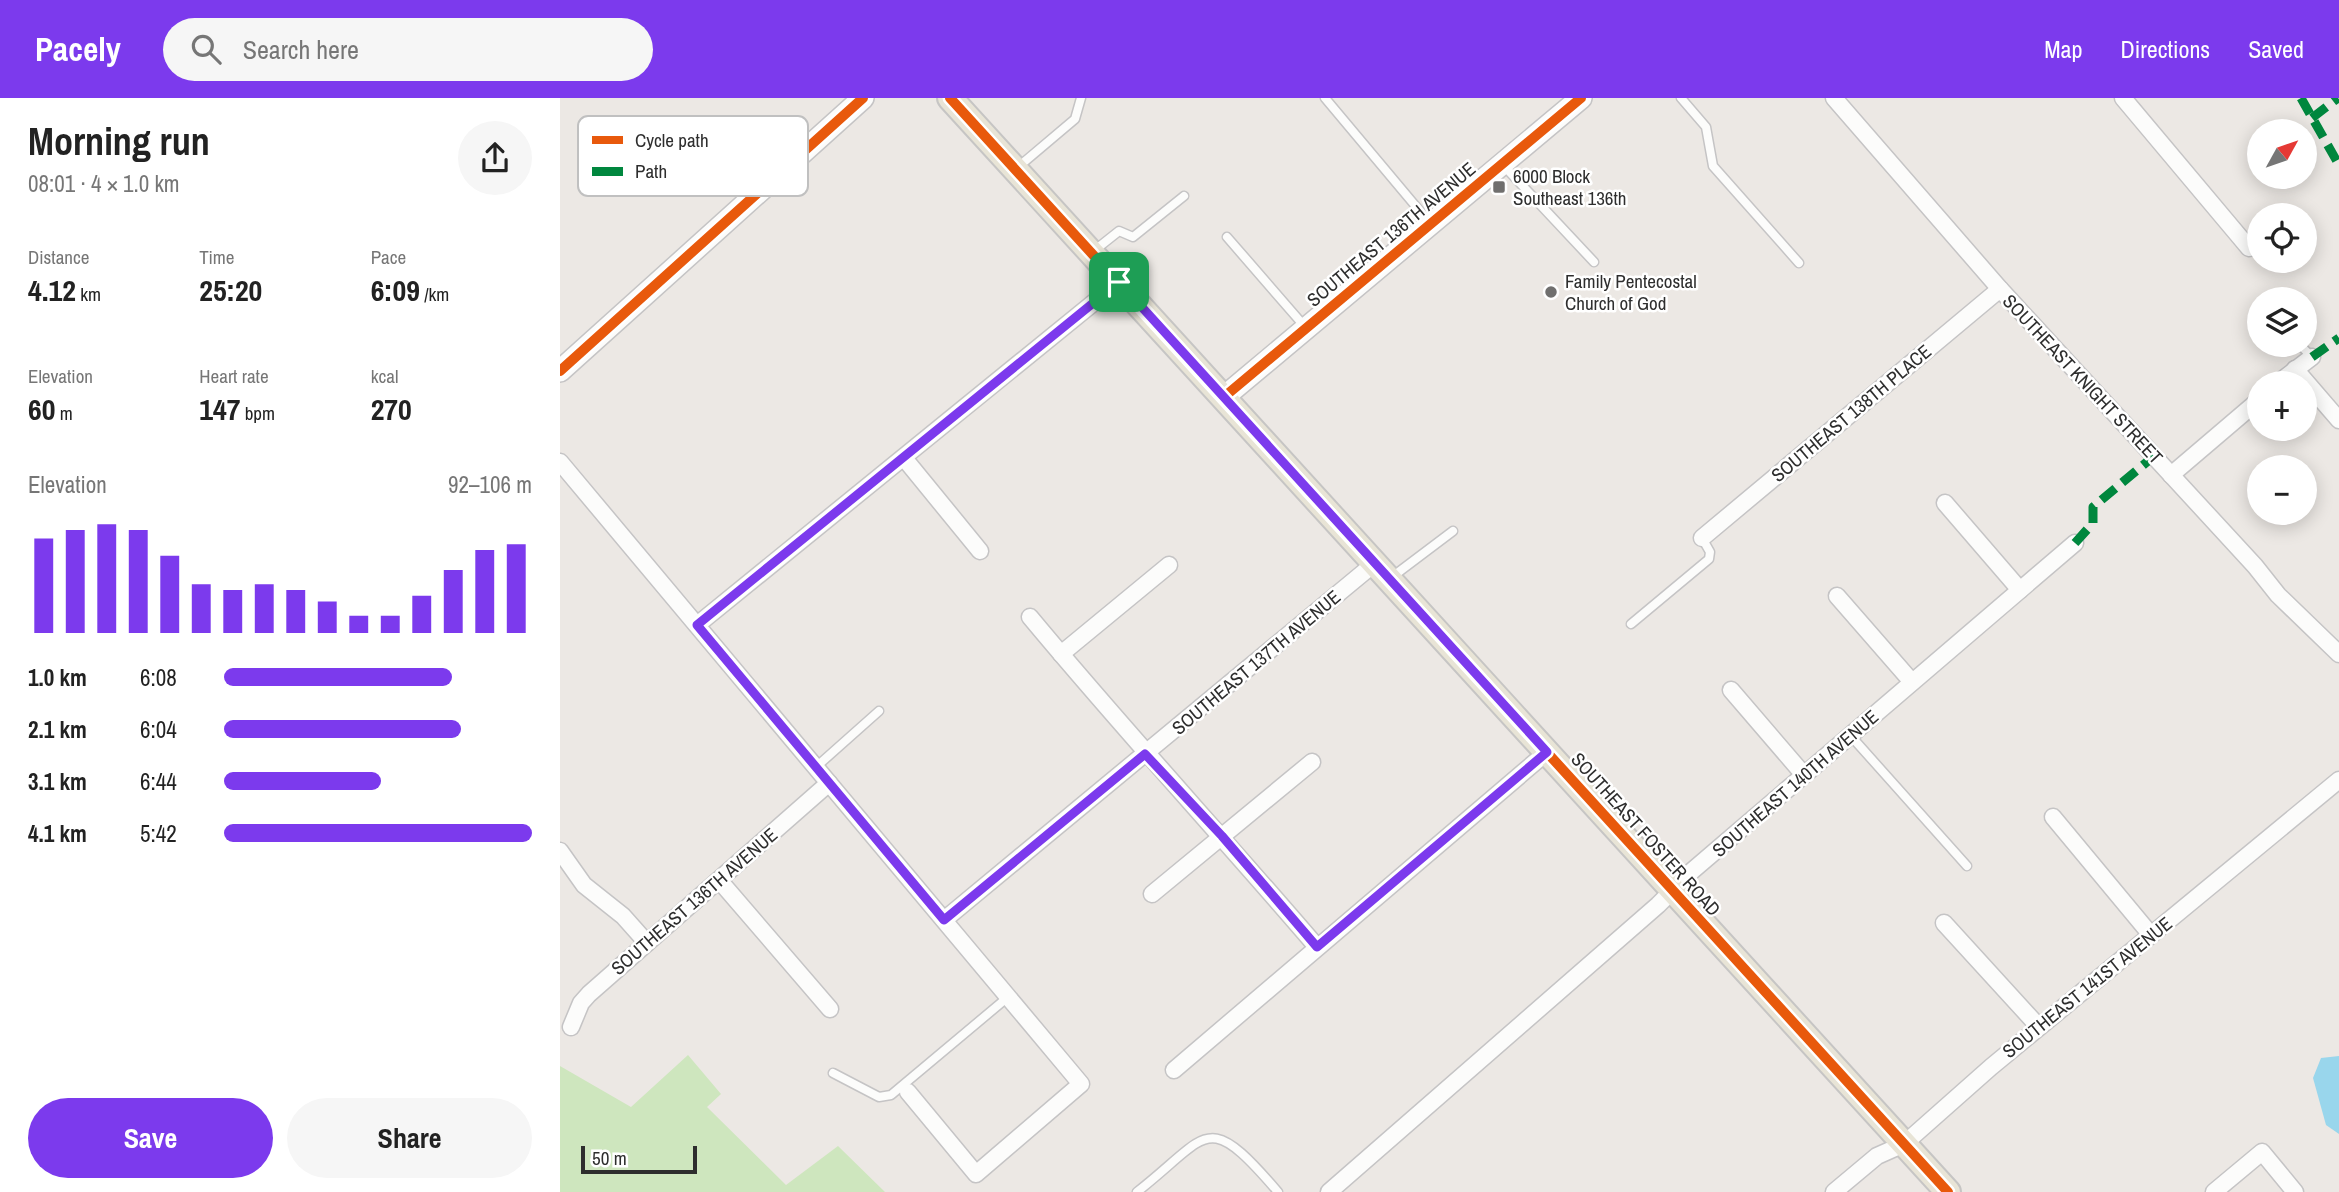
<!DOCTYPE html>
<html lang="en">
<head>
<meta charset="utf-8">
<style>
	:root { --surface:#fff; --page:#f6f6f6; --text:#222; --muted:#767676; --accent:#7c3aed }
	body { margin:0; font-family:"Archivo Narrow",sans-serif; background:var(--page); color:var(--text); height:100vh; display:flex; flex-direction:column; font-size:26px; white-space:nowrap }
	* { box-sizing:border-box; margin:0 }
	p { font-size:23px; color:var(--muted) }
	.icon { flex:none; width:38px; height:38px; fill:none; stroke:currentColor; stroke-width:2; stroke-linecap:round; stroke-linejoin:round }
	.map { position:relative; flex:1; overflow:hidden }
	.sheet { display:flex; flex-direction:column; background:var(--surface); width:560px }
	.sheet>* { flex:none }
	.needle { width:46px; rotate:50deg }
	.tools { position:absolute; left:1687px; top:21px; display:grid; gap:14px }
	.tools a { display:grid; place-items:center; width:70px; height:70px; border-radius:50%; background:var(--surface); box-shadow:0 4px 18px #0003; font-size:35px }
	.scale { position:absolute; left:21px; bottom:18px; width:116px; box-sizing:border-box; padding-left:7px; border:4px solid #2e2e2e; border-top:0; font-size:19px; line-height:24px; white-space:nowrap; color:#2e2e2e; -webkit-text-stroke:5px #fff; paint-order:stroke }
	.pin { position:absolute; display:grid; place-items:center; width:60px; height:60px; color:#fff; margin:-30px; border-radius:14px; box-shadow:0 4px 10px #0006 }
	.round { display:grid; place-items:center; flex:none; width:74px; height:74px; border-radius:37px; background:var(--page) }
	.headline { display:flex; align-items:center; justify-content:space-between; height:119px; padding:0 28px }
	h1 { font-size:38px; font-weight:700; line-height:52px }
	.figures { display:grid; grid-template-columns:repeat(3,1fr); gap:10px; height:119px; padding:7px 28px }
	.figures div { display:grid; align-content:center }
	.figures b { font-size:30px; font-weight:700 }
	.figures small { font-size:19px; font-weight:400 }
	.figures p { font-size:19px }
	.chart { height:196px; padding:14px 28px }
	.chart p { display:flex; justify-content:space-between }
	.chart svg { width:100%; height:126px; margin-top:7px; stroke:var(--accent); stroke-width:6 }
	.action { display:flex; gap:14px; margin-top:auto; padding:14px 28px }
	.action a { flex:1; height:80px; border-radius:42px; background:var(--accent); color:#fff; font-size:28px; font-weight:700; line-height:80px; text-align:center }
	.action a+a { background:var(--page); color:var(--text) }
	ul { padding:0 28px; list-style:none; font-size:23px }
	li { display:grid; grid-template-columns:112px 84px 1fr; align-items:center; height:52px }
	li i { height:18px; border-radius:9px; background:var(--accent) }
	header { display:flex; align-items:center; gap:42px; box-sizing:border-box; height:98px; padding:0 35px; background:var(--accent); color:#fff }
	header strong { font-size:33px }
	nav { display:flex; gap:38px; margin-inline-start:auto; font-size:24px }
	.search { width:490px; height:63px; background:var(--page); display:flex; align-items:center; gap:18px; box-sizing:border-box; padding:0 24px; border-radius:38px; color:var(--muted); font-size:26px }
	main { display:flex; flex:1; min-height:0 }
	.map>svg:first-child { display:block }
	.green { fill:#cee6be }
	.water { fill:#99d6ec }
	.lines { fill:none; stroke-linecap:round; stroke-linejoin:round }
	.lane-casing { stroke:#c5c4c5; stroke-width:11 }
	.street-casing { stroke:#c5c4c5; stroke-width:19 }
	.secondary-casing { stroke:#c5c4c5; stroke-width:24 }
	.primary-casing { stroke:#c6c5c4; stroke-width:28 }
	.lane { stroke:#fcfcfb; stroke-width:8 }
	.street { stroke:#fcfcfb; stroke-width:16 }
	.secondary { stroke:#fcfcfb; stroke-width:21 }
	.primary { stroke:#e8e4d6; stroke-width:24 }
	.quiet { stroke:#00873e; stroke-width:9; stroke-dasharray:18 9; stroke-linecap:butt }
	.cycleway-casing { stroke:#fff; stroke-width:15 }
	.cycleway { stroke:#e8590c; stroke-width:10 }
	.route-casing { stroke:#fff; stroke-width:14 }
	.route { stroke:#7c3aed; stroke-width:9 }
	.poi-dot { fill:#706f6e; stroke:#fff; stroke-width:2.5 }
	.labels { text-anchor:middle; stroke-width:5; stroke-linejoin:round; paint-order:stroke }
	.poi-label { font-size:19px; fill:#2e2e2e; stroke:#fff; text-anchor:start }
	.street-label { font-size:19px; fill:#2e2e2e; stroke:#fff }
	.key { fill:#fff; stroke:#c0c0c0; stroke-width:2 }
	.key-label { font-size:19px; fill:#2e2e2e }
</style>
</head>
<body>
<header>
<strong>Pacely</strong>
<div class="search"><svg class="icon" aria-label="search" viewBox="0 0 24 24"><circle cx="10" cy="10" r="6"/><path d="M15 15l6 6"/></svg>Search here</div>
<nav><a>Map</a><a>Directions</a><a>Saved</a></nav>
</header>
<main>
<section class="sheet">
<div class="headline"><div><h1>Morning run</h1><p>08:01 · 4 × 1.0 km</p></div><a class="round"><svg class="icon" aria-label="share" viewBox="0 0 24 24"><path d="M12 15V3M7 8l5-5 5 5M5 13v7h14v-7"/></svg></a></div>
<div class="figures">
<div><p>Distance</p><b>4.12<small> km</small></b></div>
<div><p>Time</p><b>25:20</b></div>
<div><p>Pace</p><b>6:09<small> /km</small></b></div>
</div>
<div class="figures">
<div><p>Elevation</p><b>60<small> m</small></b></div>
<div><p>Heart rate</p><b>147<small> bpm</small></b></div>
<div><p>kcal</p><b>270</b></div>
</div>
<div class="chart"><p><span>Elevation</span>92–106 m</p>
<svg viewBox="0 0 160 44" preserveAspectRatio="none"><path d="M5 44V11M15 44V8M25 44V6M35 44V8M45 44V17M55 44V27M65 44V29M75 44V27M85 44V29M95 44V33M105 44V38M115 44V38M125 44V31M135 44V22M145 44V15M155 44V13"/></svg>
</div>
<ul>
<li><b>1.0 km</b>6:08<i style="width:74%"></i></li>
<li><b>2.1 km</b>6:04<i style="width:77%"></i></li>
<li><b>3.1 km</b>6:44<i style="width:51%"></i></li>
<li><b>4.1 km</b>5:42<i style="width:100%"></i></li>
</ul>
<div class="action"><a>Save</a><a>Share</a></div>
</section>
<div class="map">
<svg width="1779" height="1094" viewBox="0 0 1779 1094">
	<rect width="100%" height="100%" fill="#ece8e4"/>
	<path class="green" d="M128,957l33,39 -14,13 79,78 52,-39 47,46h-325v-126l71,41z"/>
	<path class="water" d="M1779,958v78l-13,-9 -13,-47 8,-20z"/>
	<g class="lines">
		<defs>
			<g id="lane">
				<path d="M765,0l104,124"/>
				<path d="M1121,0l25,29 7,39 86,97"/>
				<path d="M944,68l90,96"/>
				<path d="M457,70l58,-49 6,-21"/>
				<path d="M667,139l79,91"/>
				<path d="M535,152l24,-19 14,6 51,-41"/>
				<path d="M1740,247l12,12"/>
				<path d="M832,479l61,-46"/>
				<path d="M1071,526l78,-65 1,-7 -8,-14"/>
				<path d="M1290,637l117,131"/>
				<path d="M256,669l63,-56"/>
				<path d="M273,975l46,24 12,-2 117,-98"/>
				<path d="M577,1094c73,-57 68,-85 141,0"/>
			</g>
			<g id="street">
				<path d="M1274,0l166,191 255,277 23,29 61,59"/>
				<path d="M1563,0l126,150"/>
				<path d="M1735,271l44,51"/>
				<path d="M1718,285l34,-26"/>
				<path d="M344,360l76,93"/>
				<path d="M0,364l521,622 -105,90 -68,-82"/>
				<path d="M1611,377l88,-75"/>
				<path d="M1385,405l75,87"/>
				<path d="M1142,440l298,-249"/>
				<path d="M1277,498l75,86"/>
				<path d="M470,519c93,112 192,219 287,330"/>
				<path d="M137,527l422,-343"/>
				<path d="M501,556l108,-89"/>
				<path d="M1171,592l73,85"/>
				<path d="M1493,719l98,118"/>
				<path d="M0,753l24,34 39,31 24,27"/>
				<path d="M159,782l111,129"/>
				<path d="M592,796l160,-132"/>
				<path d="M384,822l431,-357"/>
				<path d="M1384,825l95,104"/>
				<path d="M11,929l10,-24 8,-9 240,-211"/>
				<path d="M614,972l373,-318"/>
				<path d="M769,1094l329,-287 34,-34 383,-328"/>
				<path d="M1274,1094l43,-36 27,-12 87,-77 348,-287"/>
				<path d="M1654,1094l48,-40 33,40"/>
			</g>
			<g id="secondary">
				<path d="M0,273l303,-273"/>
				<path d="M664,299l357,-299"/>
			</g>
			<path id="primary" d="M390,0l998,1094"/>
		</defs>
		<use href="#lane" class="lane-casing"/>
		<use href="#street" class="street-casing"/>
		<use href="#secondary" class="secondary-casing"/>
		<use href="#primary" class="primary-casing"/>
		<use href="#lane" class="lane"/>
		<use href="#street" class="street"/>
		<use href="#secondary" class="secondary"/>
		<use href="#primary" class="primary"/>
		<g class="quiet">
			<path d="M1741,0l38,67"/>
			<path d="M1752,20l26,-20"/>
			<path d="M1752,259l27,-19"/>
			<path d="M1515,445l18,-20v-16l61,-51"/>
		</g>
		<defs>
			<g id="cycleway">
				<path d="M390,0l998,1094"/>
				<path d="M0,273l303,-273"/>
				<path d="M664,299l357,-299"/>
			</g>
		</defs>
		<use href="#cycleway" class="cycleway-casing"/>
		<use href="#cycleway" class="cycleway"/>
	</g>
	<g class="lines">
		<defs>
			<path id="route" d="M559,184l428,470 -230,195 -95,-111 -77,-82 -201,166 -247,-295z"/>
		</defs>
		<use href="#route" class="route-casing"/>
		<use href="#route" class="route"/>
	</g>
	<g class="poi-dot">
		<rect x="932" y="82" width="14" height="14" rx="3.5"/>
		<circle cx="991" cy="194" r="7"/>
	</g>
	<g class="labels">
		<g class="poi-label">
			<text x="953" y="85">6000 Block<tspan x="953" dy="22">Southeast 136th</tspan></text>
			<text x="1005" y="190">Family Pentecostal<tspan x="1005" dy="22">Church of God</tspan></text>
		</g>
		<g class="street-label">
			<text transform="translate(831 136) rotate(-40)" y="7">SOUTHEAST 136TH AVENUE</text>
			<text transform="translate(1523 281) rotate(47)" y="7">SOUTHEAST KNIGHT STREET</text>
			<text transform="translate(1291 315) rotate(-40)" y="7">SOUTHEAST 138TH PLACE</text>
			<text transform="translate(696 564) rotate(-40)" y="7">SOUTHEAST 137TH AVENUE</text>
			<text transform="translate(1235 685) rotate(-41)" y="7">SOUTHEAST 140TH AVENUE</text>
			<text transform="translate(1086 736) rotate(48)" y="7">SOUTHEAST FOSTER ROAD</text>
			<text transform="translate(134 803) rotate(-41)" y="7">SOUTHEAST 136TH AVENUE</text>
			<text transform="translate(1527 889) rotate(-39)" y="7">SOUTHEAST 141ST AVENUE</text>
		</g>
	</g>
	<rect x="18" y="18" width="230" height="80" rx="10" class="key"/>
	<rect x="32" y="38" width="31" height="8" fill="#e8590c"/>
	<rect x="32" y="69" width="31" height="9" fill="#00873e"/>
	<g class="key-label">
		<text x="75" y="49">Cycle path</text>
		<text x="75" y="80">Path</text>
	</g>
</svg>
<div class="tools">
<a><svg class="needle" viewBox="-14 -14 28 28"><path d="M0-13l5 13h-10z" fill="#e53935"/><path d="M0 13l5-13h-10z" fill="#767676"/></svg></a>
<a><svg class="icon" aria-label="locate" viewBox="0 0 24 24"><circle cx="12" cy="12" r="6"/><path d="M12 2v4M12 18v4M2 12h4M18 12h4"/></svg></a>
<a><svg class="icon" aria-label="layers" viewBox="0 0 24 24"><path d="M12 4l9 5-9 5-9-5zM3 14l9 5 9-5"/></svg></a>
<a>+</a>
<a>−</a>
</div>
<div class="scale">50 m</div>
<div class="pin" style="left:559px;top:184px;background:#1e9e55"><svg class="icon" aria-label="arrive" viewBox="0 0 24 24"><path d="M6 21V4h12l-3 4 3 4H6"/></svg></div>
</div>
</main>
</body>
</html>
